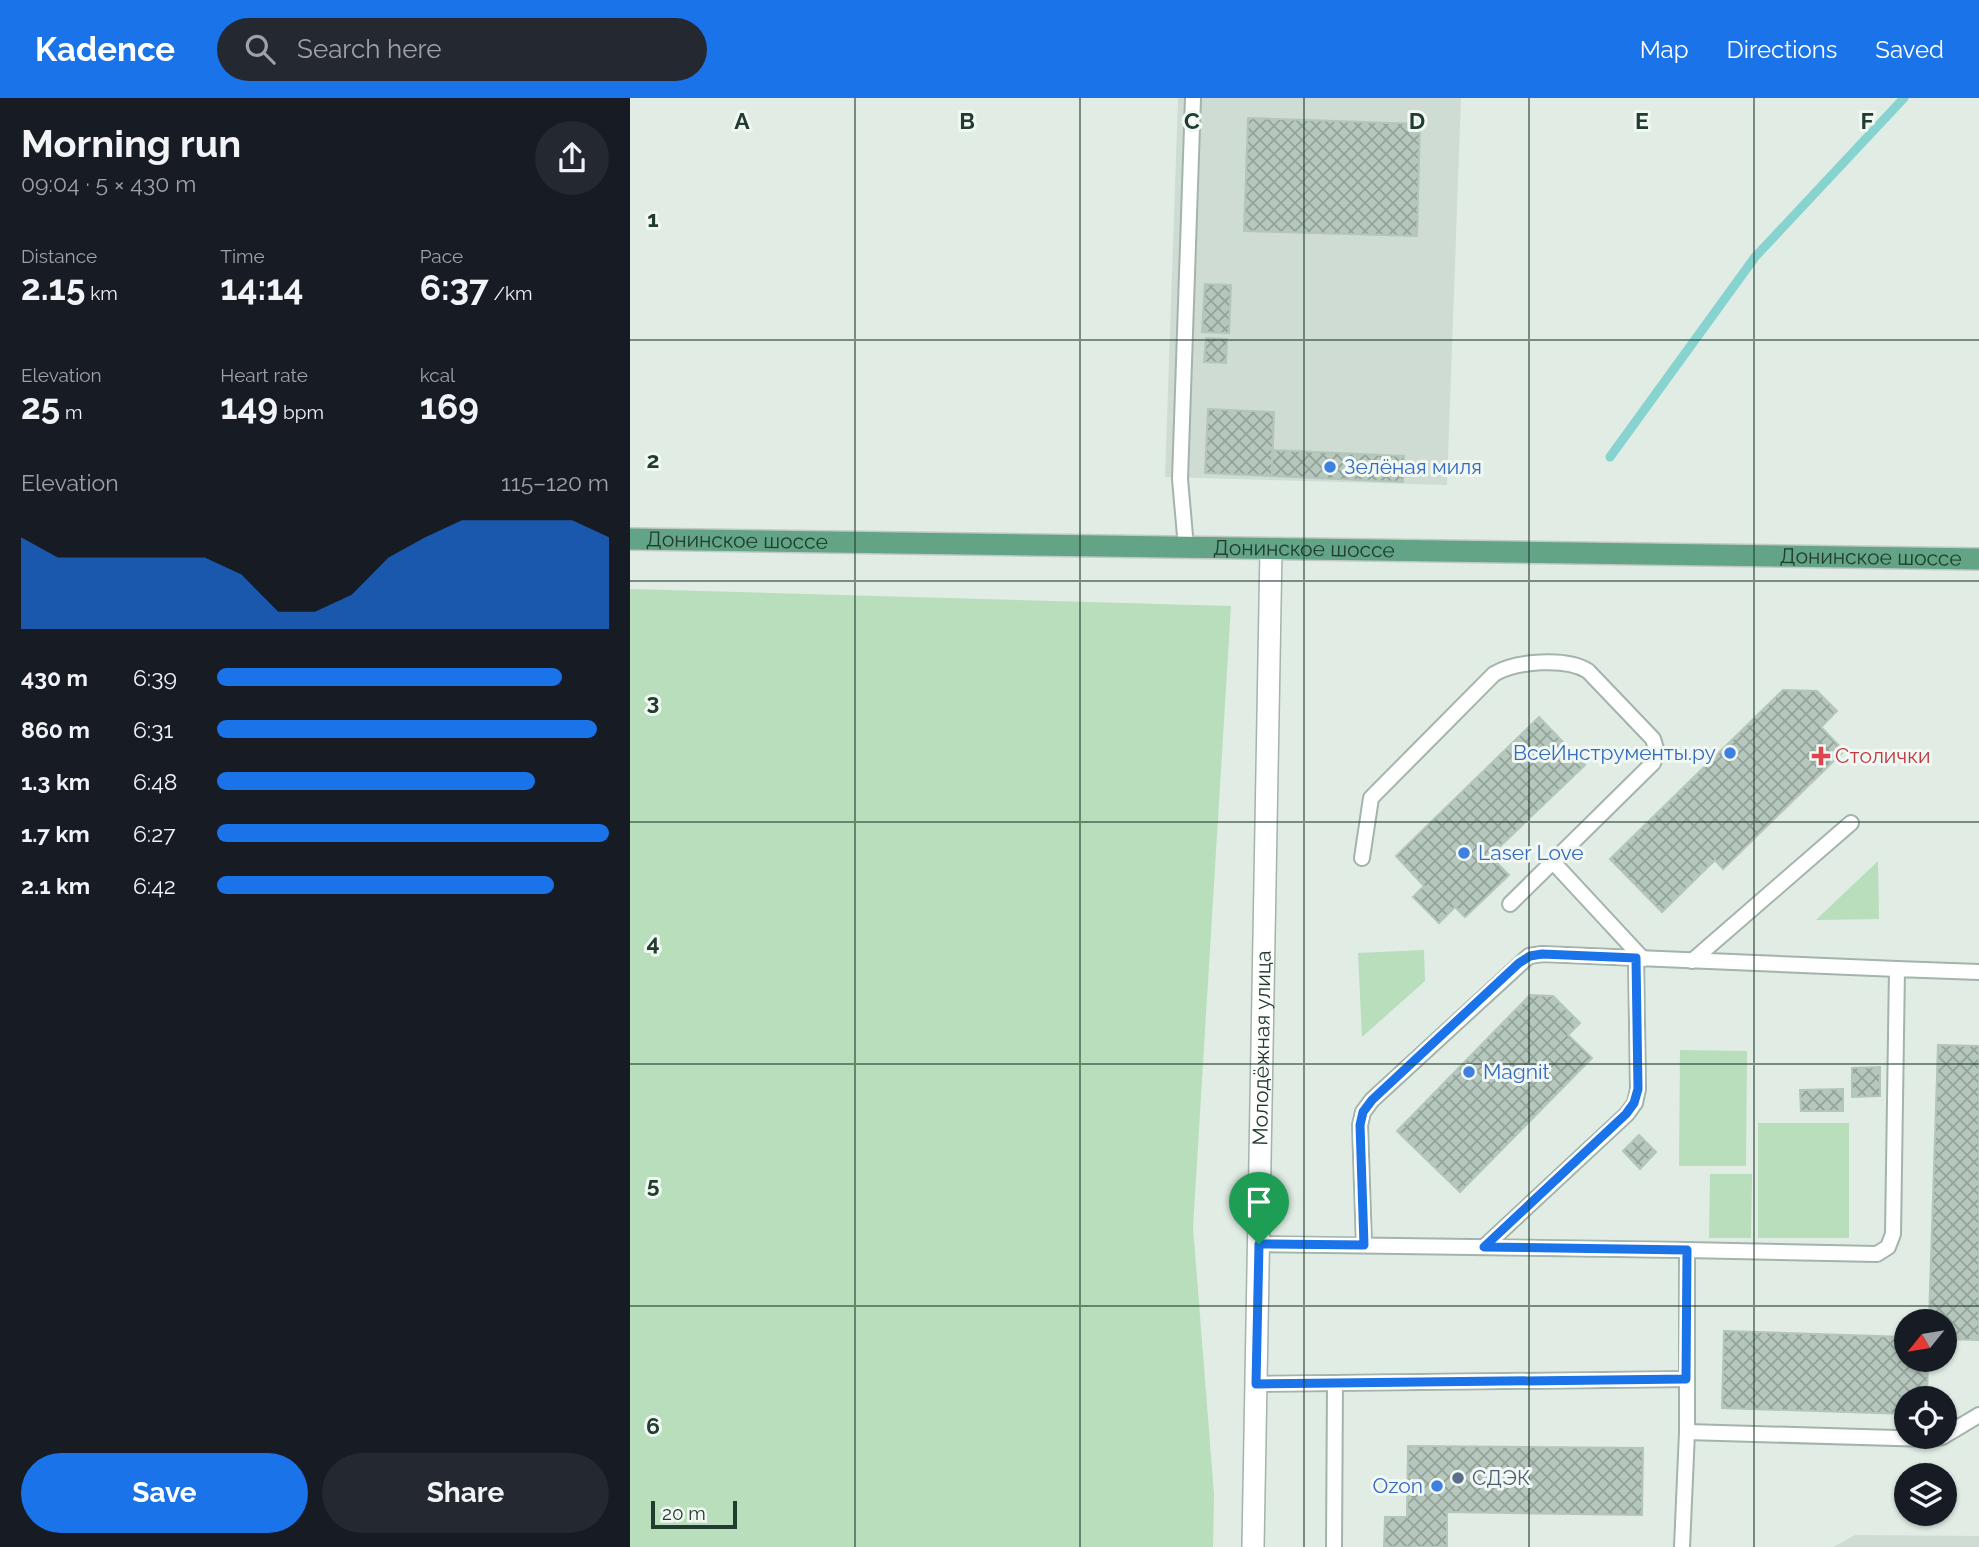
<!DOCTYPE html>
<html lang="en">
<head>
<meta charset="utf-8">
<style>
	:root { --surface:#171b24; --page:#242831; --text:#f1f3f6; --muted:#9ea1a6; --accent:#1a73e8 }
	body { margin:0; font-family:Raleway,sans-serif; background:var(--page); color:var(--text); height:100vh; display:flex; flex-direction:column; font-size:26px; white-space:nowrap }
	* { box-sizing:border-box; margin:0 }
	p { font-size:23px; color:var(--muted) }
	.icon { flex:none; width:38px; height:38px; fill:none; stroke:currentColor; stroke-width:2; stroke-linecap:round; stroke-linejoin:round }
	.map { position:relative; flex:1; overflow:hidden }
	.sheet { display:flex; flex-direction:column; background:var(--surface); width:630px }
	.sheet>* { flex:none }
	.needle { width:46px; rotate:240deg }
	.tools { position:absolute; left:1264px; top:1211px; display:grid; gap:14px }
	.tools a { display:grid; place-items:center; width:63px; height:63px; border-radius:50%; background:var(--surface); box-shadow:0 2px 5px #0004; font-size:35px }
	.scale { position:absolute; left:21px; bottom:18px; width:86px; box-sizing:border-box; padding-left:7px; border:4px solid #203d2f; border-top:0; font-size:19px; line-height:24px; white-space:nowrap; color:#203d2f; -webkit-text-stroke:5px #f1f8f3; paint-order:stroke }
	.pin { position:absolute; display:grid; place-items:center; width:60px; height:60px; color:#fff; margin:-72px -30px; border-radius:50% 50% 50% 0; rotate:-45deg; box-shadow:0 0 7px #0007 }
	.pin .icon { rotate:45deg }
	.round { display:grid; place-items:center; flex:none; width:74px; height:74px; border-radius:37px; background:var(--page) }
	.summary { display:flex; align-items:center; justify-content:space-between; height:119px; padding:0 21px }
	h1 { font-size:38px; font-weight:700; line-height:52px }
	.figures { display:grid; grid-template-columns:repeat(3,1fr); gap:10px; height:119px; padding:7px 21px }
	.figures div { display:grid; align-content:center }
	.figures b { font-size:35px; font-weight:700 }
	.figures small { font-size:19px; font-weight:400 }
	.figures p { font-size:19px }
	.chart { height:196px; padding:14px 21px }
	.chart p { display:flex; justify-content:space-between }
	.chart svg { width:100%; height:126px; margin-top:7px; fill:var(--accent); opacity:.7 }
	.button { display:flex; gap:14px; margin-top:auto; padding:14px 21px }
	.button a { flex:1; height:80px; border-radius:42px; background:var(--accent); color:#fff; font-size:28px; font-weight:700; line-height:80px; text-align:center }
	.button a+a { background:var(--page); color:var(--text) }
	ul { padding:0 21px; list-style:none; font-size:23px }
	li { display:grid; grid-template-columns:112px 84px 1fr; align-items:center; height:52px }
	li i { height:18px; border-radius:9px; background:var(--accent) }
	header { display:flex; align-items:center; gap:42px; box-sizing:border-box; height:98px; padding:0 35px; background:var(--accent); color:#fff }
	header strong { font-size:33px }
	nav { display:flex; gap:38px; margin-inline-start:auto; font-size:24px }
	.search { width:490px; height:63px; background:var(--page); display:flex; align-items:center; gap:18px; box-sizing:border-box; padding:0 24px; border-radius:38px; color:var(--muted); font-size:26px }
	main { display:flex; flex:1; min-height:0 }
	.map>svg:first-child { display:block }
	.built { fill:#cfdcd3 }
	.green { fill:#b8debb }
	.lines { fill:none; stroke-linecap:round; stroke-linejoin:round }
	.stream { stroke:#86d3cf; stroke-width:9 }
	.building { fill:url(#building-cross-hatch); stroke:#b3c6ba; stroke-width:2 }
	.service-casing { stroke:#a3b4aa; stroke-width:18 }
	.minor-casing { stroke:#a3b4aa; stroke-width:24 }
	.primary-casing { stroke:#c1c9c5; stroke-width:24 }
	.service { stroke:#fff; stroke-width:14 }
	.minor { stroke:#fff; stroke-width:21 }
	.primary { stroke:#63a386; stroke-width:21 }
	.route-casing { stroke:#fff; stroke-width:14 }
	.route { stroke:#1a73e8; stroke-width:9 }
	.grid { fill:none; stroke:#203d2f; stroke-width:2; stroke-opacity:0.55 }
	.shop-dot { fill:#3f7fe0; stroke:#f1f8f3; stroke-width:2.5 }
	.health-dot { fill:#e0444e; stroke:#f1f8f3; stroke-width:2.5 }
	.service-dot { fill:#5c6f8a; stroke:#f1f8f3; stroke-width:2.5 }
	.labels { text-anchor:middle; stroke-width:6; stroke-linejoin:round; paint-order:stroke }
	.shop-label { font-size:21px; fill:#366cbe; stroke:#f1f8f3; text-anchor:start }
	.street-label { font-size:21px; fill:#203d2f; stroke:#f1f8f3 }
	.health-label { font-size:21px; fill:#be3a42; stroke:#f1f8f3; text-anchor:start }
	.service-label { font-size:21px; fill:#4e5e75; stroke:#f1f8f3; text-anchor:start }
	.grid-label { font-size:23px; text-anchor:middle; font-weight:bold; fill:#203d2f; stroke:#f1f8f3; stroke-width:6; stroke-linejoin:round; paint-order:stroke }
</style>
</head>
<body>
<header>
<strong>Kadence</strong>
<div class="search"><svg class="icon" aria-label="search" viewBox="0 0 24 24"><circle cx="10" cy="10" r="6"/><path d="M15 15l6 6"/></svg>Search here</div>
<nav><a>Map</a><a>Directions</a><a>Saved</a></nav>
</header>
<main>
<section class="sheet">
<div class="summary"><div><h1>Morning run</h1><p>09:04 · 5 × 430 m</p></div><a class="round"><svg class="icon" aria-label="share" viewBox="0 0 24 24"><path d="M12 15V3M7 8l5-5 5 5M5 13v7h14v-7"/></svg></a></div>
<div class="figures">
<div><p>Distance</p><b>2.15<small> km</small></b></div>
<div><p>Time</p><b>14:14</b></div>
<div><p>Pace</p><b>6:37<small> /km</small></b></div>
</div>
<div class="figures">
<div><p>Elevation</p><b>25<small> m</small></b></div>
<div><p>Heart rate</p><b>149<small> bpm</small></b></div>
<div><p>kcal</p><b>169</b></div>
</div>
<div class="chart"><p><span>Elevation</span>115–120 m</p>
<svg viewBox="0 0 160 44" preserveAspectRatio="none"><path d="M0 44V12L10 19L20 19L30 19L40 19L50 19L60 25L70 38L80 38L90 32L100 19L110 12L120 6L130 6L140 6L150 6L160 12V44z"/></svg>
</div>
<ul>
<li><b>430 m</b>6:39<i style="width:88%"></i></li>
<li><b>860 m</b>6:31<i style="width:97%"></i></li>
<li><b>1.3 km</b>6:48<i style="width:81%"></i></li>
<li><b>1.7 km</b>6:27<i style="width:100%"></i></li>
<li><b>2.1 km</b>6:42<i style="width:86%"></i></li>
</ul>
<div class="button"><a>Save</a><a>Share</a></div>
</section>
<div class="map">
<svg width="1349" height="1449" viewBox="0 0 1349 1449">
	<defs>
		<pattern id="building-cross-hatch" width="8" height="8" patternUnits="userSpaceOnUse" patternTransform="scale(1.75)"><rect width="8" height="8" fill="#b6c7bd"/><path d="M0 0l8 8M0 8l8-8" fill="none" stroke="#94a39a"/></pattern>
	</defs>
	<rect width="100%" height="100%" fill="#e0ece4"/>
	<g class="built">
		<path d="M548,0h283l-14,387 -282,-8z"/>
		<path d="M1225,1437l124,1v11h-146z"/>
	</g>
	<g class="green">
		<path d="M0,491l601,17 -38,621 21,267 -1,53h-583z"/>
		<path d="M1248,763l1,58 -63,1z"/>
		<path d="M794,852l1,31 -63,56 -4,-84z"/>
		<path d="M1050,952l67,1 -1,115h-67z"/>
		<rect x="1128" y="1025" width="91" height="115"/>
		<path d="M1080,1076h42l-1,64h-42z"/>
	</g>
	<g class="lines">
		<path class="stream" d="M980,359l145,-200 149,-159"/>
	</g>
	<g class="building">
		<path d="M618,20l172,6 -3,112 -173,-5z"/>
		<path d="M575,186l26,1 -2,48 -27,-1z"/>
		<path d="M576,240l21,1 -1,24 -22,-1z"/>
		<path d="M578,311l66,3 -2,64 -67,-3z"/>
		<path d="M642,352l132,6 -1,26 -131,-6z"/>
		<path d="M1153,592l34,1 20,20 -16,16 23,24 -121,118 -8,-9 -53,52 -52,-53z"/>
		<path d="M909,619l46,48 -95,91 19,19 -44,42 -10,-10 -16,16 -26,-26 11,-11 -28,-30z"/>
		<path d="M900,897l23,1 27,27 -12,12 24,23 -132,134 -63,-61z"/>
		<path d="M1308,947l41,1v294l-35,-1v-18h-15z"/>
		<path d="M1250,969v29l-28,1v-29z"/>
		<path d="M1213,991v22h-42l-1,-21z"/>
		<path d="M1009,1037l17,17 -16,17 -17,-18z"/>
		<path d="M1094,1233l182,6v23h22l-1,38h-21v16l-184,-6z"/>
		<path d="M778,1348l235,2 -1,67 -195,-3v35h-63l1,-30h22z"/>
	</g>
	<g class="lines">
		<defs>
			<g id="service">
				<path d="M556,449l-6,-68 13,-381"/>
				<path d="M732,760l9,-60 123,-124c22,-13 72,-17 94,-3l65,68 4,13 -4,11 -143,141"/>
				<path d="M923,764l90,97"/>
				<path d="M1062,863l159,-138"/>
				<path d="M629,1146l428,6"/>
				<path d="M734,1147l-4,-120 3,-13 9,-12 157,-144 13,-2 355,15"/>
				<path d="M854,1149l143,-133 8,-11 3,-14 -2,-131"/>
				<path d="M626,1286l430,-5"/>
				<path d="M1057,1334l243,7 12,-2"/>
				<path d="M1314,1338l35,-21"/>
				<path d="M704,1449l1,-163"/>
				<path d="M1052,1449l5,-115v-182l190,4 11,-7 5,-13 4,-265 82,3"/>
			</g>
			<g id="minor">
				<path id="s1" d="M623,1449l18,-998"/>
			</g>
			<g id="primary">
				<path id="s2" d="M0,441l1349,20"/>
			</g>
		</defs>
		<use href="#service" class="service-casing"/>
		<use href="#minor" class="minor-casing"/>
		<use href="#primary" class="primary-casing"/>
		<use href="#service" class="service"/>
		<use href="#minor" class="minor"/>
		<use href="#primary" class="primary"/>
	</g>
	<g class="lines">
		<defs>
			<path id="route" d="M912,856l94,4 2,131 -4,14 -8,11 -142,133 203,3 -1,129 -430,5 3,-140 105,1 -4,-120 3,-13 9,-12 147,-137 11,-7z"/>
		</defs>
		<use href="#route" class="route-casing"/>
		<use href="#route" class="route"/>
	</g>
	<path class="grid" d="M225,0v1449M450,0v1449M674,0v1449M899,0v1449M1124,0v1449M0,242h1349M0,483h1349M0,724h1349M0,966h1349M0,1208h1349"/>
	<g class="shop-dot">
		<circle cx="700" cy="369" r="7"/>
		<circle cx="1100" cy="655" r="7"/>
		<circle cx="834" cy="755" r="7"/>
		<circle cx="839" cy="974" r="7"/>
		<circle cx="807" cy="1388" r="7"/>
	</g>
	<path class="health-dot" d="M1187.5 647.5h7v7h7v7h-7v7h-7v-7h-7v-7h7z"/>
	<circle class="service-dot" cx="828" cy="1380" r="7"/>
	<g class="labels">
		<g class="shop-label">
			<text x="714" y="376">Зелёная миля</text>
			<text x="1086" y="662" text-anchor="end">ВсеИнструменты.ру</text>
			<text x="848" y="762">Laser Love</text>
			<text x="853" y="981">Magnit</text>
			<text x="793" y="1395" text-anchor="end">Ozon</text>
		</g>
		<g class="street-label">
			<text dy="7" stroke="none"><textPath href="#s2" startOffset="107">Донинское шоссе</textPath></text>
			<text dy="7" stroke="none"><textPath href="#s2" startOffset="674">Донинское шоссе</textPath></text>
			<text dy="7" stroke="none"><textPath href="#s2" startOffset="1241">Донинское шоссе</textPath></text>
			<text dy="7" stroke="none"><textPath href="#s1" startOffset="499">Молодёжная улица</textPath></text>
		</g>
		<g class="health-label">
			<text x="1205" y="665">Столички</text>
		</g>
		<g class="service-label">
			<text x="842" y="1387">СДЭК</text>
		</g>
	</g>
	<g class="grid-label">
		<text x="112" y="31">A</text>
		<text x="337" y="31">B</text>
		<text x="562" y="31">C</text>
		<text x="787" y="31">D</text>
		<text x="1012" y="31">E</text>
		<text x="1237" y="31">F</text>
		<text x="23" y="129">1</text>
		<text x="23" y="370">2</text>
		<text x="23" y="612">3</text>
		<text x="23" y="853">4</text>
		<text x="23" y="1095">5</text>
		<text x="23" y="1336">6</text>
	</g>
</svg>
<div class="tools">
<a><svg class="needle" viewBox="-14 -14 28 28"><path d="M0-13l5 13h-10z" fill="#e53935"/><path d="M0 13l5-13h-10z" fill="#9ea1a6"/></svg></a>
<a><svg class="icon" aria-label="locate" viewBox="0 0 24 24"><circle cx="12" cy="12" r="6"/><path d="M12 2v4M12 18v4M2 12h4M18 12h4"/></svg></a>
<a><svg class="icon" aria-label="layers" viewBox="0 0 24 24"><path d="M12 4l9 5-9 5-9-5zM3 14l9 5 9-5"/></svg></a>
</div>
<div class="scale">20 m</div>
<div class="pin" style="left:629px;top:1146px;background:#1e9e55"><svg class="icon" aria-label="arrive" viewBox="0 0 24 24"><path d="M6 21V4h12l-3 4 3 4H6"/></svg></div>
</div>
</main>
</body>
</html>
